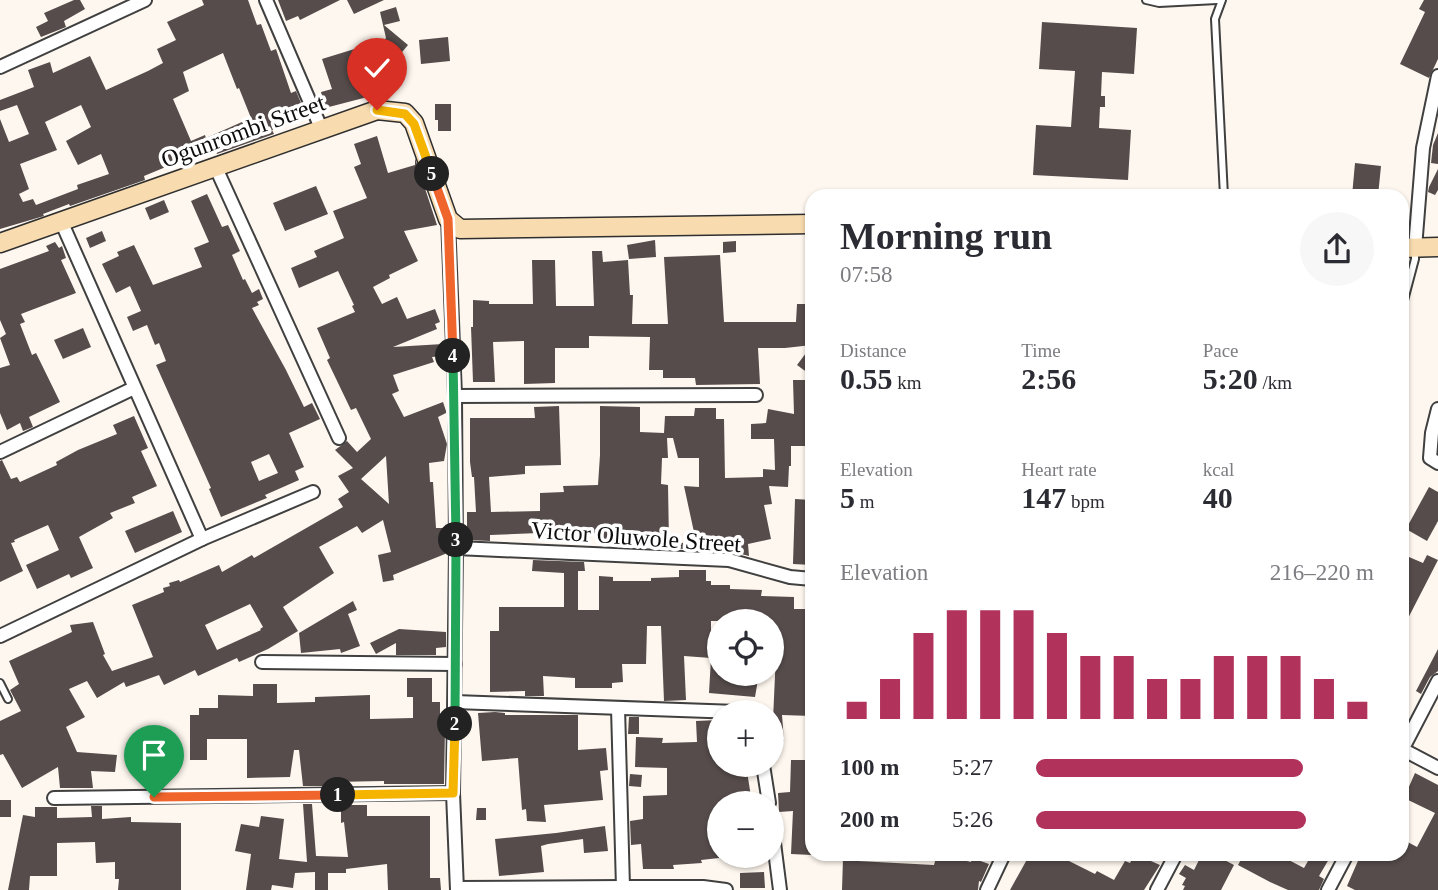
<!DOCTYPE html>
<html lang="en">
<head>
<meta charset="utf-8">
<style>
	:root { --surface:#fff; --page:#f7f7f7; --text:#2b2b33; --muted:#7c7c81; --accent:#b1325b }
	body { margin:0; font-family:"Times New Roman",serif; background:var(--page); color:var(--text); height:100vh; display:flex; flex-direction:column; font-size:26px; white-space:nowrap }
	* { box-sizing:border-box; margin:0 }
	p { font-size:23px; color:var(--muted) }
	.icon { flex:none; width:38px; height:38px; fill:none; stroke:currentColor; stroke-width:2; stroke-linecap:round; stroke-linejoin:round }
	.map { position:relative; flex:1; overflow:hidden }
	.panel { position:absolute; left:805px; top:189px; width:604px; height:672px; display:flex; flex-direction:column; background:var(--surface); border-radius:21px; box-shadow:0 2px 5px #0004 }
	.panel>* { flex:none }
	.fabs { position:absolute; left:707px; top:609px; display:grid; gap:14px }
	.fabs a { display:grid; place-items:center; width:77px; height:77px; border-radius:50%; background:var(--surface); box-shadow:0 2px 5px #0004; font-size:35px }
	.pin { position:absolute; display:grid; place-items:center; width:60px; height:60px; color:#fff; margin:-72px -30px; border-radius:50% 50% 50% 0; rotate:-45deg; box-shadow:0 0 7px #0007 }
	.pin .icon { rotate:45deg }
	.km { position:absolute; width:35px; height:35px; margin:-18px; border-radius:50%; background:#222; color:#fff; font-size:19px; line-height:35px; text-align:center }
	.round { display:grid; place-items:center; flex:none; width:74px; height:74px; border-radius:37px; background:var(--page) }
	.headline { display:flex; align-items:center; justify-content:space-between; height:119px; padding:0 35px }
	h1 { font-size:38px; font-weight:800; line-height:52px }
	.stats { display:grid; grid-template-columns:repeat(3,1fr); gap:10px; height:119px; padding:7px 35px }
	.stats div { display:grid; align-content:center }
	.stats b { font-size:30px; font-weight:800 }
	.stats small { font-size:19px; font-weight:400 }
	.stats p { font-size:19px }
	.chart { height:196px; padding:14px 35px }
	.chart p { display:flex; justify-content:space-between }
	.chart svg { width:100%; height:126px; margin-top:7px; stroke:var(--accent); stroke-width:6 }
	ul { padding:0 35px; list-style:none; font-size:23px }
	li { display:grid; grid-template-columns:112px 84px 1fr; align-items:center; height:52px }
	li i { height:18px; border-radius:9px; background:var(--accent) }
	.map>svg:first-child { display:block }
	.building { fill:#554c4b; fill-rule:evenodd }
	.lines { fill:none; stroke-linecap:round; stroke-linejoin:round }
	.lane-casing { stroke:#404040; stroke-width:10 }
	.street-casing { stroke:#404040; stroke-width:16 }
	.secondary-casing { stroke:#2f2f2f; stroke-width:21 }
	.lane { stroke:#fff; stroke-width:6 }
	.street { stroke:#fff; stroke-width:12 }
	.secondary { stroke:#f8dcb0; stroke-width:18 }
	.split-1-casing { stroke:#fff; stroke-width:14 }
	.split-2-casing { stroke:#fff; stroke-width:14 }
	.split-3-casing { stroke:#fff; stroke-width:14 }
	.split-4-casing { stroke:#fff; stroke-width:14 }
	.split-5-casing { stroke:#fff; stroke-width:14 }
	.split-6-casing { stroke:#fff; stroke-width:14 }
	.split-1 { stroke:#f0652b; stroke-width:9 }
	.split-2 { stroke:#f5b400; stroke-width:9 }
	.split-3 { stroke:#22a559; stroke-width:9 }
	.split-4 { stroke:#22a559; stroke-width:9 }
	.split-5 { stroke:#f0652b; stroke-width:9 }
	.split-6 { stroke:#f5b400; stroke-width:9 }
	.labels { text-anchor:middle; stroke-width:7; stroke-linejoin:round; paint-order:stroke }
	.street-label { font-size:24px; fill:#0d0d0d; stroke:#fff }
</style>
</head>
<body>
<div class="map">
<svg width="1438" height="890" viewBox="0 0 1438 890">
	<rect width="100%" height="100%" fill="#fef7ef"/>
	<g class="building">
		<path d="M74,0h6l5,9 -21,12 2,6 -25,10 -5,-10 12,-6 -4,-8z"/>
		<path d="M202,0h46l9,25 4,-1 10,27 5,-2 15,44 5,-2 11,26 -35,13 2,4 -57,20 -3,-7 -70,29 1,4 -75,26 -1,-2 -26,10 1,2 -44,13v-110l9,23 20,-8 -12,-29 -17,6v-11l34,-13 -6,-17 22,-8 3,11 37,-17 16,34 42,-19 15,-8 -6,-14 19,-9 -9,-18 37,-17zM223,53l14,36 2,-1 12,30 -45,20 -1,-3 -14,6 -18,-42 16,-8 -6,-19zM81,105l10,22 -25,14 12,24 23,-11 8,20 -32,11 1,4 -42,16 -3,-6 -10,3 -4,-8 10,-5 -9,-25 37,-14 -12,-28z"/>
		<path d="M278,0h62l-40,20 -2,-4 -12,5z"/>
		<path d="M347,0h37l-30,14z"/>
		<path d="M1424,0h14v59l-9,19 -29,-14 25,-52 -6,-3z"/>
		<path d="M396,7l4,14 -16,4 24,20 -32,38 3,11 -54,14 -4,-16 11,-3 -10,-30 39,-12 5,15 20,-24 -6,-26z"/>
		<path d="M1042,22l95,6 -3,46 -32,-2 -1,24h4v11h-5l-1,21 32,2 -3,50 -95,-5 3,-50 35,2 4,-56 -36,-2z"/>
		<path d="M448,37l2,24 -29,3 -2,-24z"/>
		<path d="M435,104h16v27h-13v-11h-3z"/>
		<path d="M1438,133v31l-7,-1 2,-18z"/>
		<path d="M377,136l11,37 27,-8v-7l22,67 -33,6 14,30 -29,14 1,3 -17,9 9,17 15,-7 10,22 28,-10 5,13 -5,2 2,5 -44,18 50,-3 1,12 -12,1 2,5 -41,13 6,16 -7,3 12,23 39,-15 3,9v2l-8,4 9,27 -3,17 -15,2 1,19h3l3,46h7l2,26 -52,21 1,5 -11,2 -5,-27 13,-3 -8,-32 -21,13 -5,-7 -38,21 15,26 -51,34 15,24 -30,18 -29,13 -2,-4 -39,18 -3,-6 -31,15 -5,-10 -33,12 -2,-5 -27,16 -10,-17 -18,8 16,28 -19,10 11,25 40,3 -2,17 -24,-1 2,17h-33l-2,-21 -36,21 -19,-34 -3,1v-34l21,-10 -11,-21 9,-6 -10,-23 63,-29 -2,-7 23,-3 12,32 -2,1 9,16 41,-14 -21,-52 32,-13 -1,-4 7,-2 -1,-3 10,-3 1,2 39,-17 3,7 30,-17 2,3 89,-51 -5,-8 11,-7 -11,-16 15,-8 -18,-18 12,-9 10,11 14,-13 -15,-31 -5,2 -24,-50 3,-2 -13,-30 38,-16 -3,-6 2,-1 -16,-34 -39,17 -8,-20 26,-11 -3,-6 30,-13 -11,-27 34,-13 -13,-31 7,-3 -7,-20zM386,456l3,48 -28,-25zM250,604l13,23 -3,2 1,1 -44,20 -12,-25z"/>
		<path d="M1355,163l26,3 -3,30h-26z"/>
		<path d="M1438,169v21l-3,5 -7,-3 1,-5z"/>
		<path d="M316,186l12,28 -43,17 -12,-28z"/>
		<path d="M207,194l15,33 6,-2 12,26 -8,4 11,25 2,-1 7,14 7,-4 4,10 -6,3 2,3 -7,3 34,62 18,37 8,-4 8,16 -31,14 15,34 -9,4 4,9 -34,15 2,3 -46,19 -12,-28 2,-1 -55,-123 10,-4 -7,-18 -4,2 -8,-20 -14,6 -6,-14 14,-6 -11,-25 -14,7 -14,-29 17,-8 -2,-4 17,-7 19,40 49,-18 -8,-19 15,-6 -18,-41zM269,454l9,19 -19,8 -8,-19z"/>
		<path d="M164,200l5,12 -19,8 -5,-12z"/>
		<path d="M102,231l4,10 -16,7 -4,-10z"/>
		<path d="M655,240l1,17 -27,2 -2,-14z"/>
		<path d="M736,241v11l-13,1v-11z"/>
		<path d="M55,242l4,6 3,-2 4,12 -5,2 15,33 -55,21 4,8 -5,2 12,31 4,-2 24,49 -31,15 4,10 -10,4 -3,-8 -13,7 -7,-17v-45l10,-3 -10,-27 6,-4 -6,-14v-51l49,-18 -3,-5z"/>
		<path d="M592,251h10l1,11 25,-2 2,35h3l-1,29h36l-4,-67 56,-2 4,67h72l1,-18h15v41l-27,3h-27l2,36 -64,1 -1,-7h-32v-8h-14l1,-33 -61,-1v12h-34v35l-31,1v-43l-31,1 2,40h-22l-2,-55h2v-27l16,1v3h44l-1,-44h23l1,46h38z"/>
		<path d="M83,328l8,19 -28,12 -9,-19z"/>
		<path d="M812,345v31l-15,-11z"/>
		<path d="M793,380h19v66h-21v20h-2l-1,21 -19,-1 3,18 -8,1 7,34 -23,5 1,12 -19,-5 -21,-1v-7l-12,3 -13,-60 15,1v-29h-21l-5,-20h-6l1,20h-6l-1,26 7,1 1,57 16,1v6l-25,-1v-11l-59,4v-8l-44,2v2l-18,-1v-3l-49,2v6l-23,-1v-28h9l-2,-35h-2l-2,-15v-44h65l-1,-11 25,-1 2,59 -36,1v8l-36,3 2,35 49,-1v-18l24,-1 -1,-6 35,-1 2,-30v-49l40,1v25l24,1 1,-17h29l1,-8h21v11h8l1,59 38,-1v-8l12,1 -1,-31h-23v-15l15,-1 2,-14 26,5z"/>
		<path d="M134,416l14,32 -7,3 16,35 -25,11 3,6 -25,10 3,5 -34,19 14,31 -22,10 -2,-4 -32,15 -11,-24 33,-15 -11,-25 -34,15 1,2 -4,1 12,28 -23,11v-121l2,-1 9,19 6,-2 3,5 37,-17 -1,-3 22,-12 39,-16 -4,-9z"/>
		<path d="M1429,487l9,5v29l-11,20 -21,-12z"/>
		<path d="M795,499l17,1v65l-19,-1z"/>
		<path d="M173,511l9,21 -47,21 -10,-22z"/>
		<path d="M1402,554l21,9 4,-8 11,5 -36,70z"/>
		<path d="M533,560l51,2 1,9h-7v39h21v-34l14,1v4h38v-3l28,-1v-7h27v11h5v4h19v4l32,1 -1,6 33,1v12h18l-3,94h3v13l-30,-1 2,26 -12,1 5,-111 -5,-1v-9h-61v23l8,1v29h40l-4,23 -46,-4 2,-35 -27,-2 2,44 -22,1 -3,-75h-14l-1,38h-24l1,18 -11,1v5h-37v-10l-32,-2 1,20h-19v-5l-35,1v-61h9v-24h65v-34l-32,-2z"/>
		<path d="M353,601l4,9 -9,4 12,32 -19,7 -1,-4 -39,4 -2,-20z"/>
		<path d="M399,629l47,3v15l-10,1v7h-40v-12l-20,11 -6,-11z"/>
		<path d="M1438,649v22l-8,6 -9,17 -5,-3z"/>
		<path d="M407,678h25v24h8v27h5l-1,55h-60v-3l-51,1v4h-30l-4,-36h-5l-4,27 -43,1v-39h-40v21h-17v-45h9v-7h19v-13l35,1v-12h24v19l38,-1v-5l55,-2v24l43,-1v-21h-6z"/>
		<path d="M495,712l10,1v2h73v35l28,-2 2,22 -8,1 3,29 -59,5 2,17 -19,-1 -1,-12 -4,1 -4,-52 -36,3 -4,-48z"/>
		<path d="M629,717h10v17h-11z"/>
		<path d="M718,720l1,45h27l6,38h-33v55l-18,2 1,3 -29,2 1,4h-31l-2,-25 -10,1 -1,-24 13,-2v-23l24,-1v-27l-32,-1 1,-30 27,1 -1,5 35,-1 -1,-21z"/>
		<path d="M791,760h21v95l-21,-1 2,-43 -14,1 -1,-19 12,-1z"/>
		<path d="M1415,773l23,12v105h-83l-8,-4 14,-32h41v-15l15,8 18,-34 -31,-15z"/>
		<path d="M630,774l12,1 -1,12 -12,-1z"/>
		<rect x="0" y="800" width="11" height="17"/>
		<path d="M303,804h9l4,52 32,1 -4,-35 -3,1v-18h26v11h63v62h10l1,12h-53l-1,-26 -41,5v4h-18v17h-13v-18l-20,1 -2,15 -21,-3 -1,5h-25l5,-36 -16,-3 6,-27 18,3 2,-11 23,3 -5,40 28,3z"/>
		<path d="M91,806h11v13l29,-2v5l50,1v67h-63l1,-11h-4v-17l-19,1 -1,-21 -38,1v33h-27l-1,14h-21l15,-75 12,2v-10h22v11l35,-1z"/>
		<path d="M477,808h9v12h-10z"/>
		<path d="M605,826l3,25 -24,2 -1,-14 -35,5 -7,2 3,26 -45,4 -4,-37 61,-6z"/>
		<path d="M937,854l34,8 1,-4 17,6 -8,18 -2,-1 -1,9h-136l1,-32 15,1v2l76,4z"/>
		<path d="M1030,854h25l40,20 2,-3 17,9 11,-19 5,2 5,-9 25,11 -16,25h-134z"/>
		<path d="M1202,854h11l21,11 -13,25h-38l2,-4 -3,-1 4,-7 -7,-4 6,-9 9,5z"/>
		<path d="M1244,854h41l-2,3 21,11 8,-14h20l-13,22 5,3 -5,11h-31l-18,-8 -32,-17z"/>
		<path d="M764,872l1,16h-25v-15z"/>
	</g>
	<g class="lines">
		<defs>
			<g id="lane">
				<path d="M1146,0l13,3 58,-3"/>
				<path d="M1222,0l-7,19 9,177"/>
				<path d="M1402,308l13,-49v-9"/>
				<path d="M0,683l8,16"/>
			</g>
			<g id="street">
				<path d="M266,0l55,128"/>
				<path d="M0,67l145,-67"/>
				<path d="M216,168l123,270"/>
				<path d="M448,219l7,177 1,152 -3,245 4,97"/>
				<path d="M61,221l141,318"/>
				<path d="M1415,248l8,-100 15,-72"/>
				<path d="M455,396l301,-1"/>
				<path d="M1438,409l-6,24 -2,25 8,5"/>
				<path d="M0,452l134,-64"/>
				<path d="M456,548l273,12 61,17 22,2"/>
				<path d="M0,636l202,-97 111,-47"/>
				<path d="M262,662l193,2"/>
				<path d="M455,702l282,10"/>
				<path d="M618,708l5,179"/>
				<path d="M1402,749l36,19"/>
				<path d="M1402,750l36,-69"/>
				<path d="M763,765l6,38"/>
				<path d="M54,798l399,-5"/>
				<path d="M772,827l8,63"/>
				<path d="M457,888l166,-1h80l23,3"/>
				<path d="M987,890l17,-36"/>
				<path d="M1157,890l19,-36"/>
				<path d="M1328,890l19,-36"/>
			</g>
			<g id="secondary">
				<path d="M0,243l377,-133 28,3 9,10 34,96 12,10 352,-5"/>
				<path d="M1402,248l36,-1"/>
			</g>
		</defs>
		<use href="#lane" class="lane-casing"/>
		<use href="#street" class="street-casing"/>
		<use href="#secondary" class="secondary-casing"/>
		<use href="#lane" class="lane"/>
		<use href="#street" class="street"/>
		<use href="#secondary" class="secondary"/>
	</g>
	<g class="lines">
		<defs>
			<path id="split-1" d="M154,797l184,-2"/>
			<path id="split-2" d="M338,795l115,-2 2,-69"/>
			<path id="split-3" d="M455,724l1,-184"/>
			<path id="split-4" d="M453,356l3,184"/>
			<path id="split-5" d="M432,174l16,45 5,137"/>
			<path id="split-6" d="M377,110l28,4 9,10 18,50"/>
		</defs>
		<use href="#split-1" class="split-1-casing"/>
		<use href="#split-2" class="split-2-casing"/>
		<use href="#split-3" class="split-3-casing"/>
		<use href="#split-4" class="split-4-casing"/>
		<use href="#split-5" class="split-5-casing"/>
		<use href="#split-6" class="split-6-casing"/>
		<use href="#split-1" class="split-1"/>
		<use href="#split-2" class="split-2"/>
		<use href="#split-3" class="split-3"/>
		<use href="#split-4" class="split-4"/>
		<use href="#split-5" class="split-5"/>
		<use href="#split-6" class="split-6"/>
	</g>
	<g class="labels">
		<g class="street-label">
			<text transform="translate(243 131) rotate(-20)" y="8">Ogunrombi Street</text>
			<text transform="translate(636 537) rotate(4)" y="8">Victor Oluwole Street</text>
		</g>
	</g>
</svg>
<div class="fabs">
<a><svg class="icon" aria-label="locate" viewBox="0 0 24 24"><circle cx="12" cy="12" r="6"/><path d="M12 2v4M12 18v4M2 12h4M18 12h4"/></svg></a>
<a>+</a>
<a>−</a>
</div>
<div class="pin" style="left:154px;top:797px;background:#1e9e55"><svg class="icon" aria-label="arrive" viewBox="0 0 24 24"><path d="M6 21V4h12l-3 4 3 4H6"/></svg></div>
<div class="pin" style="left:377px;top:110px;background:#d93025"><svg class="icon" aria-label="check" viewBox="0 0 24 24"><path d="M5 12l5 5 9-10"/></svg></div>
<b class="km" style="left:338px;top:795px">1</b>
<b class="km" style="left:455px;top:724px">2</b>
<b class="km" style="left:456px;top:540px">3</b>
<b class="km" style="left:453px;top:356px">4</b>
<b class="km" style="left:432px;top:174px">5</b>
<section class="panel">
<div class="headline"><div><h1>Morning run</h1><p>07:58</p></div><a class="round"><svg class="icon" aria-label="share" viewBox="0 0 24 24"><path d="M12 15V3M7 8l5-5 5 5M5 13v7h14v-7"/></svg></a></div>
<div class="stats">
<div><p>Distance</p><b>0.55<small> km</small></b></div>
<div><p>Time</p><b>2:56</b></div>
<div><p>Pace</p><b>5:20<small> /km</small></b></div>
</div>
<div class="stats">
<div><p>Elevation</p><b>5<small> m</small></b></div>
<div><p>Heart rate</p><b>147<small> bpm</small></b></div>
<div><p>kcal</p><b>40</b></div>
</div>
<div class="chart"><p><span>Elevation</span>216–220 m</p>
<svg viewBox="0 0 160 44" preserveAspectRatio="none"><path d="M5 44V38M15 44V30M25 44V14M35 44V6M45 44V6M55 44V6M65 44V14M75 44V22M85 44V22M95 44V30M105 44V30M115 44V22M125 44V22M135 44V22M145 44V30M155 44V38"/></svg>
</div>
<ul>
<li><b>100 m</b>5:27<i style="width:79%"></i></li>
<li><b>200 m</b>5:26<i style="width:80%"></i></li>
</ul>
</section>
</div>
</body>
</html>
